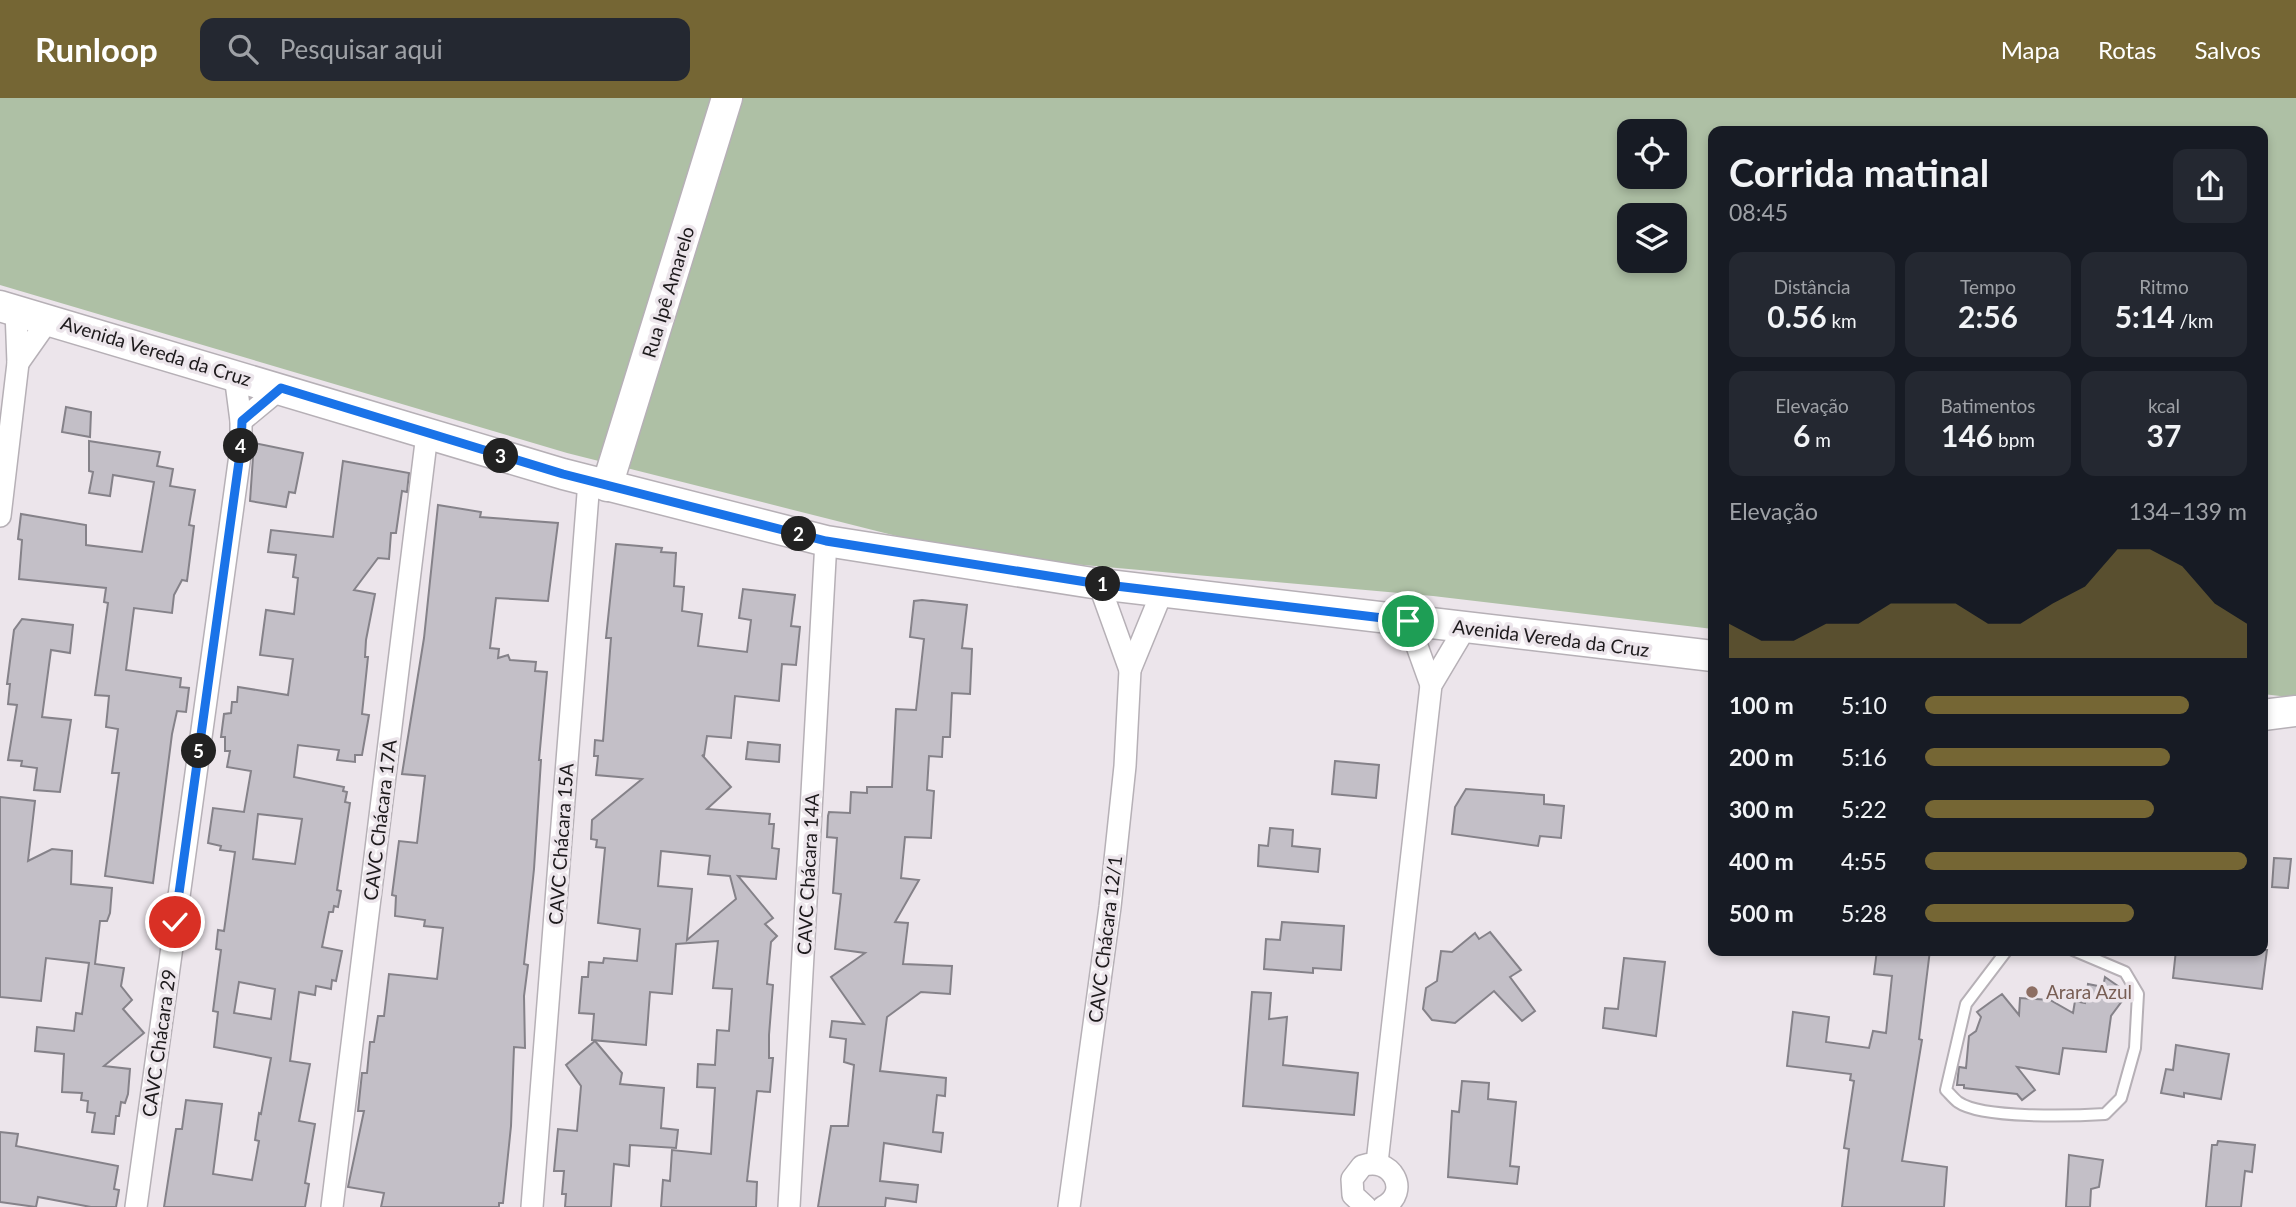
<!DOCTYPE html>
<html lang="pt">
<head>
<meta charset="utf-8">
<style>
	:root { --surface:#171b24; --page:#242831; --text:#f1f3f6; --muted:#9ea1a6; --accent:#756634 }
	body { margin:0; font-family:Lato,sans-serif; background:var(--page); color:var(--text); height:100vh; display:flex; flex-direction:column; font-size:26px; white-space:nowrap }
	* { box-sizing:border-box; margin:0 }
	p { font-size:23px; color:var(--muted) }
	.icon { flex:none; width:38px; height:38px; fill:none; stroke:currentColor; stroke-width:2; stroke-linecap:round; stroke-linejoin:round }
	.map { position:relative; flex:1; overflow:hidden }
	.sheet { position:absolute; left:1708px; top:28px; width:560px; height:830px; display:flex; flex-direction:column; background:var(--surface); border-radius:14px; box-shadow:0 4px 10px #0003 }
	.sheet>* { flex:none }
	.buttons { position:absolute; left:1617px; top:21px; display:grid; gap:14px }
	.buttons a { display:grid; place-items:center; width:70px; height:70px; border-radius:14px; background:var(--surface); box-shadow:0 4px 10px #0003; font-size:35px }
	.pin { position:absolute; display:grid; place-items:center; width:60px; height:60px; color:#fff; margin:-30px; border:4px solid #fff; border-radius:50%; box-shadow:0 2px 7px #0007 }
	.km { position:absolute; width:35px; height:35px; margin:-18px; border-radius:50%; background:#222; color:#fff; font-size:19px; line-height:35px; text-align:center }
	.round { display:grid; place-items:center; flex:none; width:74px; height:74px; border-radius:14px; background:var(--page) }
	.summary { display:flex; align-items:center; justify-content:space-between; height:119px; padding:0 21px }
	h1 { font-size:38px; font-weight:700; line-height:52px }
	.figures { display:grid; grid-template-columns:repeat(3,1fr); gap:10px; height:119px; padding:7px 21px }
	.figures div { display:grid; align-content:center; border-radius:14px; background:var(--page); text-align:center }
	.figures b { font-size:30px; font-weight:700 }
	.figures small { font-size:19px; font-weight:400 }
	.figures p { font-size:19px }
	.chart { height:196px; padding:14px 21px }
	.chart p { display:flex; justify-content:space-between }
	.chart svg { width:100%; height:126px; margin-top:7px; fill:var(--accent); opacity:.7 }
	ul { padding:0 21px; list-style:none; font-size:23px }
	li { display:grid; grid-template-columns:112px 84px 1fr; align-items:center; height:52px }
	li i { height:18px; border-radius:9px; background:var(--accent) }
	header { display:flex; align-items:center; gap:42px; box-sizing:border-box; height:98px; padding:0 35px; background:var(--accent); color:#fff }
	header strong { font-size:33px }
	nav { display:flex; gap:38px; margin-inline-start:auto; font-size:24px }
	.search { width:490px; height:63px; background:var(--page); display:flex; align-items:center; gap:18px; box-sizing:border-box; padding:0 24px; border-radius:14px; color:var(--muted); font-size:26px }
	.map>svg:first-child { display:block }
	.green { fill:#aec0a5; fill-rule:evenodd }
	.building { fill:#c3bfc7; stroke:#858289; stroke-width:2; fill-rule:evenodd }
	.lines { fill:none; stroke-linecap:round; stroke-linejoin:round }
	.lane-casing { stroke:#b6b0b6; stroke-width:14 }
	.street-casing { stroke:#b6b0b6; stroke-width:24 }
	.secondary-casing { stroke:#b6b0b6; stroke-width:33 }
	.lane { stroke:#fff; stroke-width:10 }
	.street { stroke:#fff; stroke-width:21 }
	.secondary { stroke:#fff; stroke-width:30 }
	.route-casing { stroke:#fff; stroke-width:14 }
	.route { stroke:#1a73e8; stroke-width:9 }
	.education-dot { fill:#8d6e63; stroke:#ece5eb; stroke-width:2.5 }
	.labels { text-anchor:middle; stroke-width:7; stroke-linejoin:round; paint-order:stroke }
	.street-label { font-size:19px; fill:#1d1a1c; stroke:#ece5eb }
	.education-label { font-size:19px; fill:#785e54; stroke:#ece5eb; text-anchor:start }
</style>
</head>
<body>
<header>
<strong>Runloop</strong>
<div class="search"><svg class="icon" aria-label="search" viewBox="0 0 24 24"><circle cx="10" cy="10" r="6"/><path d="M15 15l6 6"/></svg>Pesquisar aqui</div>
<nav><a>Mapa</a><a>Rotas</a><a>Salvos</a></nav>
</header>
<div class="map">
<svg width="2296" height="1109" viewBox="0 0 2296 1109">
	<rect width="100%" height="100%" fill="#ece5eb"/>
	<path class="green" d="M0,0h2296v600l-33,-4v-563h-550v498l-280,-33 -461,-41 -405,-102 -567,-168zM1629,33h46v46h-46zM1629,117h46v46h-46z"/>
	<g class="building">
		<path d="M66,309l25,5 -1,25 -28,-5z"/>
		<path d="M89,343l71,11 -3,14 16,3 -3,17 25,4 -6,35 5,1 -7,55 -5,-1 -8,15 -2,18 -38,-5 -8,62 55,8 -1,9 9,1 -3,24 -9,-1 -5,23 -19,149 -48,-7 14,-103h-7l6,-44 -12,-2 3,-31 -14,-1 13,-92 -4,-1 2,-14 -87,-9 3,-39 -4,-1 3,-25 65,11v20l56,7 12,-70 -41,-7 -3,21 -21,-3 4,-21 -4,-1z"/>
		<path d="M254,345l49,10 -8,40 -6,-1 -3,15 -36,-6z"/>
		<path d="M343,363l66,12 -2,19 -5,-1 -6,42h-5l-2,26 -11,-1 -24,32 21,4 -9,46 -1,17h3l-6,57 7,1 -7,40h-7v7l-18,-2 2,-10 -41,-5 -4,32 50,10 -1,4 4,1 -2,10 5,1 -13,87 4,1 -3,16 -4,-1 -1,6h-4l-7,35 20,4 -6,30 -4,-1 -1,9 -15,-3 -1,9 -16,-3 -9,69 20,3 -11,57 16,3 -10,59 4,1 -4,23h-141l12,-78h6l4,-29 36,4 -9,70 39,6 7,-39 -4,-1 4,-27 2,1 10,-56 -57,-11 4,-35 -5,-1 8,-61 -5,-1 2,-19 6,1 11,-79 -15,-2 1,-4 -13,-3 5,-35 31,4 7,-41 -24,-4 3,-16h-5v-14h-4l3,-23 7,-1 1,-11h5l1,-15 50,8 5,-36 -33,-4 6,-45 28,4 4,-36 -5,-1 3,-22 -28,-3 3,-22 62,7zM258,716l44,5 -7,45 -42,-5zM239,884l36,7 -4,30 -37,-6z"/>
		<path d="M438,407l43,7 -1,5 78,6 -10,78 -52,-3 -6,50 9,1 -1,9 10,-3 2,5 26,2 -1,9 12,1 -8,88h2l-7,109 -10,95 4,1 -4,31 1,52 -11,-1 -3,79 -8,77h-4v4h-118l3,-14 -36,-6 16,-76h-6l4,-38h5l3,-31h4l4,-26h6l5,-42 48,5 6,-51 -19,-2 1,-6 -30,-4 1,-20 -4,-1 7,-54 18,2 8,-67 -23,-2 22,-136z"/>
		<path d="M616,446l46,4 -1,4 15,1 -2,33 10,1 -2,24 20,3 -4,32 49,6 4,-32 -12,-2 4,-29 52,6 -4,31 9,1 -4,38 -14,-1 -3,37 -44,-5 -4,42 -24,-2 -3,20 -2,-1 29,32 -24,22 63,5 -1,10h5l-2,24 7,1 -3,30 -38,-3 35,42 -8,6 12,12 -6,6 -4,42 6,1 -4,50v23h4l-3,34 -13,-1 -10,90 10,1 -1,25h-95l2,-27 7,1 2,-31 39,4 4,-66 -18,-1 1,-23 17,1 2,-35 12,1 3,-42 -19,-1 5,-47 -42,3 -4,50 -22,-2 -4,53 -54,-5 2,-26 -15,-1 3,-36h6l1,-15 14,1 1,-5 33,3 3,-32 -42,-6 7,-75 -9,-1 1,-7 -6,-1 1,-19 50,-41 -46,-4 2,-19h-4l1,-16 8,1 8,-103h-5zM661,753l49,5 -2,18 22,2 6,23 -49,41 5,-51 -34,-3z"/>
		<path d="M922,502l45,5 -5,43 10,1 -2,45 -18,-1 -2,44h-7l-1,20 -13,-1 -2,34 7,1 -3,47 -26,-1 -4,41 18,2 -24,42 13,1 -5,41 49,2 -2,28 -29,-2 -34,25 -7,54 66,7 -1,18 -8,-1 -4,37 10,1 -2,19 -57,-9 -4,38 38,4 -2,17 -30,-4 -1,9h-67l13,-81h17l6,-61 -10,-3 2,-23 -16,-2 2,-16 32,3 -33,-47 34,-24 -30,-4 6,-55 -8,-1 4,-55 -10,-1 1,-21 1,-4 21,1 1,-21 16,1v-6h25l4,-78 20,1 8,-71 -14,-2 4,-36z"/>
		<path d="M22,521l51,6 -3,28 -19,-3 -9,67 29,3 -11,72 -26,-2 3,-22 -16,-2 1,-5 -14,-1 9,-55 -9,-1 2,-20h-3l7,-54z"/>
		<path d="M748,644l32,3 -1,17 -33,-3z"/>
		<path d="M1335,663l44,4 -3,33 -44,-4z"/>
		<path d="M1466,691l78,6v9l20,2 -3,32 -21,-2 -2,10 -86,-12 3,-27z"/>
		<path d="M0,699l35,4 -7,60 24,-12 20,2 -1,33 41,4 -2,25 -3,8h-7l-5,43 29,4 -3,18 11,14 -9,9 21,24 -40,33 26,3 -2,25 -3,9 -4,-1 -2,14h-3l-2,18 -22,-2 3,-19 -8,-1 1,-11 -7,-1 1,-7 -20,-1 2,-38 -29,-3 2,-24 37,4 2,-18 6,1 7,-51 -43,-5 -5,43 -41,-4z"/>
		<path d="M1270,730l23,2 -1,16 28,3 -2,23 -60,-6 1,-21 9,1z"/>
		<path d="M2274,760l17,1 -3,29 -16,-1z"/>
		<path d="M1282,824l62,4 -3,44 -28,-2v5l-49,-4 2,-30 14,1z"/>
		<path d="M1490,834l31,38 -11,7 25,34 -13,10 -28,-30 -39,32 -23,-3 -9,-11 3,-21 11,-7 4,-30 11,1 23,-19 4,6z"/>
		<path d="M1877,852h53l-11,89 3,1 -20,121 45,6 -3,40h-102l7,-58 -5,-1 10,-67 -4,-1 1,-6 -64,-8 6,-54 36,5 -3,25 43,6 4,-17 13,2 6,-57 -18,-2z"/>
		<path d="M2176,852h91l-5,39 -89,-11z"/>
		<path d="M1624,860l41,4 -9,74 -53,-8 2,-20 13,1z"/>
		<path d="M2105,879l23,16 -17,23 -5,36 -43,-4 -4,26 -42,-7 18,23 -13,10 -5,-6 -53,-6v-3h-7l2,-18 7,1 3,-32 7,-5 5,-14 -4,-5 15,-11 10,-7 17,21 1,-17 30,2 23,13 2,-12 10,2 3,-19 15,3z"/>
		<path d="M1252,894l19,1 -2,26 18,-2 -4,48 75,8 -4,42 -111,-9z"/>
		<path d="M595,943l27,32 -2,11 44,4 -3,40 17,2 -2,18 -46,-3 -1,21 -15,-2 -3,43h-46l1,-13h-4l2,-23h-10l4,-42 19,2 4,-45 -15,-21z"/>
		<path d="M2176,947l53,9 -8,45 -37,-6v4l-23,-4 5,-24 7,1z"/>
		<path d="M1462,983l27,2 -1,16 28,3 -6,64 9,1 -2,17 -69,-7 4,-66 7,1z"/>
		<path d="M0,1034l18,2 -2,12 102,20 -4,23 5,1 -3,17h-25l-53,-10 -2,10 -36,-5z"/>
		<path d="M2218,1043l37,4 -3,27 -7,-1 -4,36h-35l6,-62h5z"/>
		<path d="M2069,1057l34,5 -4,27 -8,2 -1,18h-24z"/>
	</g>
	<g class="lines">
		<defs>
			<path id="lane" d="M2007,852l-41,54 -20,86c4,4 8,9 12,12 24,17 116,14 147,12l16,-16 14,-50 3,-54 -13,-22 -52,-22"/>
			<g id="street">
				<path d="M18,265l31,-44"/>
				<path d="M241,323l40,-33"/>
				<path d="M0,418l18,-153 -2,-53"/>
				<path d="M1099,486l31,86"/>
				<path d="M1408,523l23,64"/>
				<path d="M1377,1065l54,-478 34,-57"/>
				<path d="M136,1109l105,-759v-27l-6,-46"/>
				<path d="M332,1109l95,-773"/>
				<path d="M532,1109l57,-726"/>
				<path d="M789,1109l37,-666"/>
				<path d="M1069,1109l41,-300 15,-141 5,-96 32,-78"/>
				<path d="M1366,1109l-13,-12 -1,-16 10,-13c29,-11 50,26 21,41"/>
			</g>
			<g id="secondary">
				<path d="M0,208l563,168 263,67 273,43 614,72"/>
				<path d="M607,388l120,-388"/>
				<path d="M2263,617l33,-4"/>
			</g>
		</defs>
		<use href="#lane" class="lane-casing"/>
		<use href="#street" class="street-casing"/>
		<use href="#secondary" class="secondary-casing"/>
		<use href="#lane" class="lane"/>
		<use href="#street" class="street"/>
		<use href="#secondary" class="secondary"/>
	</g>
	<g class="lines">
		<defs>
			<path id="route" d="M175,824l66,-475 1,-26 39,-33 282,86 263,67 273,43 309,37"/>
		</defs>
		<use href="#route" class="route-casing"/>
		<use href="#route" class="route"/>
	</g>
	<circle class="education-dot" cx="2032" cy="894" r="7"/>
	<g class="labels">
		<g class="street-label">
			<text transform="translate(668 194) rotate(-73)" y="7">Rua Ipê Amarelo</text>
			<text transform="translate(156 253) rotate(17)" y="7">Avenida Vereda da Cruz</text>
			<text transform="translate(1551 540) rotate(7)" y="7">Avenida Vereda da Cruz</text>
			<text transform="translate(380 722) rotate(-83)" y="7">CAVC Chácara 17A</text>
			<text transform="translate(561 746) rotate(-86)" y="7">CAVC Chácara 15A</text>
			<text transform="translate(808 776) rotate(-87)" y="7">CAVC Chácara 14A</text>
			<text transform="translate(1105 841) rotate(-83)" y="7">CAVC Chácara 12/1</text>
			<text transform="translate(159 945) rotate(-82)" y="7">CAVC Chácara 29</text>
		</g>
		<g class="education-label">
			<text x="2046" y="901">Arara Azul</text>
		</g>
	</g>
</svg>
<div class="buttons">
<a><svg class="icon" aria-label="locate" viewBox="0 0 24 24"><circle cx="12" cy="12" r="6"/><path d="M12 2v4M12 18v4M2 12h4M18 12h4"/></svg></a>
<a><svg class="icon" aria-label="layers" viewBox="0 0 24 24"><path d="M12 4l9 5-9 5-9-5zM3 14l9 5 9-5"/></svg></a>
</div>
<div class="pin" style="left:1408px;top:523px;background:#1e9e55"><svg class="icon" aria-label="arrive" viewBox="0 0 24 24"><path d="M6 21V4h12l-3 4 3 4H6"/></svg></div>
<div class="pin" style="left:175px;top:824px;background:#d93025"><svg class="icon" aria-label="check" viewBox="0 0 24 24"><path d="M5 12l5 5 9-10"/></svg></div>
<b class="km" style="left:1103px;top:486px">1</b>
<b class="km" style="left:799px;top:436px">2</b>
<b class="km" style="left:501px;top:358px">3</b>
<b class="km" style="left:241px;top:348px">4</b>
<b class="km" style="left:199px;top:653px">5</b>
<section class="sheet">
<div class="summary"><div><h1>Corrida matinal</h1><p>08:45</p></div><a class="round"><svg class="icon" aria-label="share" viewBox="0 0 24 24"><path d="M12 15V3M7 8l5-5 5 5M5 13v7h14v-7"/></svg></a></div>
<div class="figures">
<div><p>Distância</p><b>0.56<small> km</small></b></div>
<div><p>Tempo</p><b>2:56</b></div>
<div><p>Ritmo</p><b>5:14<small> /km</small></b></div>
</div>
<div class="figures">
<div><p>Elevação</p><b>6<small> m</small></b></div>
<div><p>Batimentos</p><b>146<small> bpm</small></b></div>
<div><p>kcal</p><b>37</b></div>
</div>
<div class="chart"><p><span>Elevação</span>134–139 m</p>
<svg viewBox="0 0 160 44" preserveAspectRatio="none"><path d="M0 44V32L10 38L20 38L30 32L40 32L50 25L60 25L70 25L80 32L90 32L100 25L110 19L120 6L130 6L140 12L150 25L160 32V44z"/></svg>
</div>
<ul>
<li><b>100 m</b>5:10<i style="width:82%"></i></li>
<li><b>200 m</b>5:16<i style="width:76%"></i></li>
<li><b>300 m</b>5:22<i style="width:71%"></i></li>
<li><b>400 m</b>4:55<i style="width:100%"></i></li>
<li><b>500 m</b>5:28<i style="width:65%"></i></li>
</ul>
</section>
</div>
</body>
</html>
